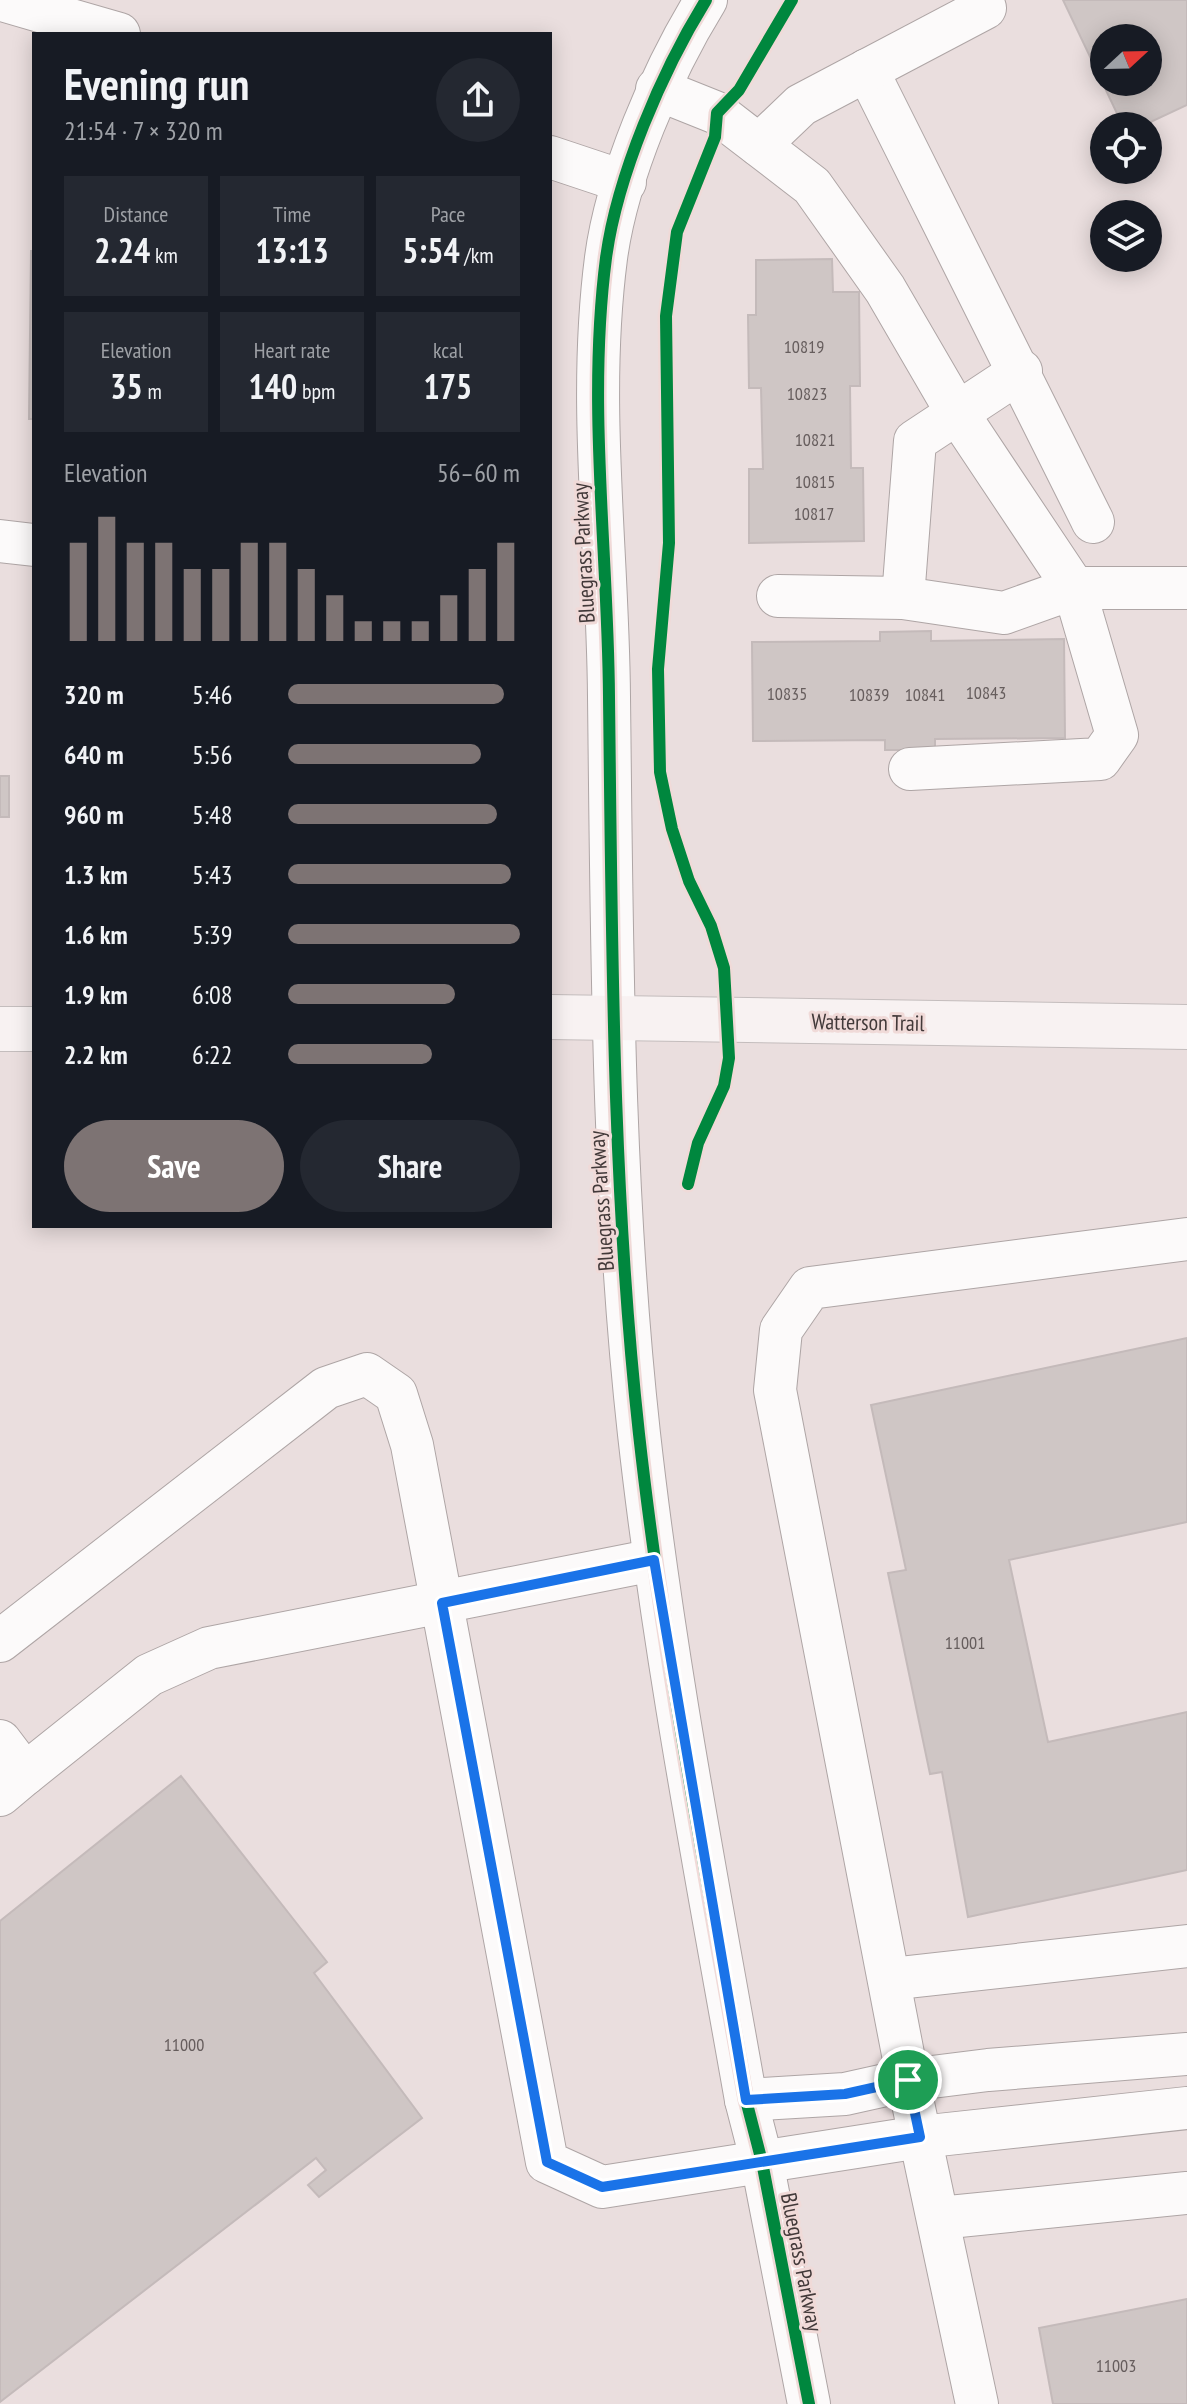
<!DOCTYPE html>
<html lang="en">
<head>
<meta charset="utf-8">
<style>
	:root { --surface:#171b24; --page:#242831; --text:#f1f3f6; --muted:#9ea1a6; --accent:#7d7373 }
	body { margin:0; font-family:"PT Sans Narrow",sans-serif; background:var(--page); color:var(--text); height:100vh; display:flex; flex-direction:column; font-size:30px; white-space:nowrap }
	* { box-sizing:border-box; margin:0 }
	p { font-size:26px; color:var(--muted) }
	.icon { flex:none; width:44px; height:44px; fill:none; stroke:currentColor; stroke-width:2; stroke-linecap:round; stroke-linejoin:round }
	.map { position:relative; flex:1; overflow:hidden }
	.drawer { position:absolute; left:32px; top:32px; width:520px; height:1196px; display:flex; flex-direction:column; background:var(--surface); border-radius:0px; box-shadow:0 4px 20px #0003 }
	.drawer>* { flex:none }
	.needle { width:52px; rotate:68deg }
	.controls { position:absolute; left:1090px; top:24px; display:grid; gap:16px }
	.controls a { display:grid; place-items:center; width:72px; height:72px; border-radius:50%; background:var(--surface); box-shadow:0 4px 20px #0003; font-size:40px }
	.pin { position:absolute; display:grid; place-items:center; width:68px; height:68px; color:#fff; margin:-34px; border:4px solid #fff; border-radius:50%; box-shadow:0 2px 8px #0007 }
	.round { display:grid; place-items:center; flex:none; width:84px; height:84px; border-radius:42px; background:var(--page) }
	.head { display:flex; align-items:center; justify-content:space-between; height:136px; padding:0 32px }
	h1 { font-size:44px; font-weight:600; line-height:60px }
	.figures { display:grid; grid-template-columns:repeat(3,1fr); gap:12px; height:136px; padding:8px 32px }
	.figures div { display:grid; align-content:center; border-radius:0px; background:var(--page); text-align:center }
	.figures b { font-size:34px; font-weight:600 }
	.figures small { font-size:22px; font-weight:400 }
	.figures p { font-size:22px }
	.chart { height:224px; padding:16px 32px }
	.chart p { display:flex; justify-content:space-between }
	.chart svg { width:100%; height:144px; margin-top:8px; stroke:var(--accent); stroke-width:6 }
	.action { display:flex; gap:16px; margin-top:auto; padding:16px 32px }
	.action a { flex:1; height:92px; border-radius:48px; background:var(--accent); color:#fff; font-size:32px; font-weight:600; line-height:92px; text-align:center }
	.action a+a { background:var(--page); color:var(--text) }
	ul { padding:0 32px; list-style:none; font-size:26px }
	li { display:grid; grid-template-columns:128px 96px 1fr; align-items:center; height:60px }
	li i { height:20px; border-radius:10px; background:var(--accent) }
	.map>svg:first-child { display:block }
	.building { fill:#cfc6c5; stroke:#c4baba; stroke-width:2; fill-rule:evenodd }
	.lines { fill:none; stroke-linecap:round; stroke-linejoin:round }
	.minor-casing { stroke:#aea5a5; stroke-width:44 }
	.major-casing { stroke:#c4bdbd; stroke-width:46 }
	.minor { stroke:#fcfafa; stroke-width:42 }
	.major { stroke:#f8f2f2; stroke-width:44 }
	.cycleway-casing { stroke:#f0dad8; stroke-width:17 }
	.cycleway { stroke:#00873e; stroke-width:12 }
	.route-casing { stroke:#fff; stroke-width:16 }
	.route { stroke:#1a73e8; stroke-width:10 }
	.labels { text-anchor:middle; stroke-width:6; stroke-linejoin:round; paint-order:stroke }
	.number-label { font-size:18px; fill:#665d5d }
	.street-label { font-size:22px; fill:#423939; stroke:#f0dad8 }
</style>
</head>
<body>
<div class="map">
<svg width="1187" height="2404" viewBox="0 0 1187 2404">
	<rect width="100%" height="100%" fill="#eadede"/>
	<g class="building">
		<path d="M1063,0h124v105l-45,21h-19zM1104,38h44v44h-44z"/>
		<path d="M31,251h3v168h-5z"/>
		<path d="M832,259l1,33h26l1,94h-10l1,82h12l1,73 -115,2v-74h14l-2,-81h-12l-1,-73h8v-55z"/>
		<path d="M931,631v10l133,-2 1,99 -130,1v11h-50v-10l-132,1 -1,-99 128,-1v-9z"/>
		<rect x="0" y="776" width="9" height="41"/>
		<path d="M1187,1338v184l-178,38 39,182 139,-30v158l-219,47 -26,-145 -12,2 -42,-201 18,-3 -35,-165z"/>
		<path d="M181,1776l146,186 -13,11 108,145 -103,79 -11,-12 18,-15 -10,-12 -316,244v-481z"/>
		<path d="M1187,2299v105h-134l-14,-76z"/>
	</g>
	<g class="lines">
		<defs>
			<g id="minor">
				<path d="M2,0l117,34"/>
				<path d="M706,0c-44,71 -89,176 -100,258 -19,146 2,292 3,439 3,246 3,492 30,737 25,224 68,445 107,666l16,62 47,242"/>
				<path d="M867,70l226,452"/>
				<path d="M657,89l60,24 95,73 73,103 71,122 118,177h113"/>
				<path d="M759,145l42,-40 184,-97 -3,-8"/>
				<path d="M550,157l75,25"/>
				<path d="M0,541l34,4"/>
				<path d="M778,596l125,2 12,-157 106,-70"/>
				<path d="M903,598l101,15 70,-25 43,147 -17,24 -190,10"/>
				<path d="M0,1641l326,-253 41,-14 29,20 16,51 135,717 55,25 318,-50 267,-29"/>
				<path d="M0,1741l25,33 -25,21"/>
				<path d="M25,1774l124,-99 60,-27 445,-88"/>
				<path d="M890,1979l297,-33"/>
				<path d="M746,2100l99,-6 63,-14 80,-10 199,-16"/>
				<path d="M939,2218l248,-25"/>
				<path d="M977,2404l-69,-324 -133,-690 6,-60 29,-42 377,-49"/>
			</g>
			<g id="major">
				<path d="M550,1017l637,10"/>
				<path d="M0,1029h34"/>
			</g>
		</defs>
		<use href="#minor" class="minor-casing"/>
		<use href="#major" class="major-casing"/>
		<use href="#minor" class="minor"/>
		<use href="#major" class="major"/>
		<defs>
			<g id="cycleway">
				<path d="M706,0c-44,71 -89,176 -100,258 -19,146 2,292 3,439 3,246 3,492 30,737 25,224 68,445 107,666l16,62 47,242"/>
				<path d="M688,1184l10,-41 26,-57 5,-28 -5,-90 -13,-42 -22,-45 -17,-52 -12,-57 -2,-103 11,-126 -3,-227 11,-84 38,-95 2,-24 22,-23 53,-90"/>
			</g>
		</defs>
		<use href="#cycleway" class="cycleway-casing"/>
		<use href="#cycleway" class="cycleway"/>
	</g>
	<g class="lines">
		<defs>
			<path id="route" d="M654,1560l92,540 99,-6 63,-14 12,57 -318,50 -55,-25 -105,-559z"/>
		</defs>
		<use href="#route" class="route-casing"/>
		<use href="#route" class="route"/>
	</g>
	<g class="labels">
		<g class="number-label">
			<text x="804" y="353">10819</text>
			<text x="807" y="400">10823</text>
			<text x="815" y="446">10821</text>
			<text x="815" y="488">10815</text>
			<text x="814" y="520">10817</text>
			<text x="986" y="699">10843</text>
			<text x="787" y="700">10835</text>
			<text x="869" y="701">10839</text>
			<text x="925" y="701">10841</text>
			<text x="965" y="1649">11001</text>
			<text x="184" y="2051">11000</text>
			<text x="1116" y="2372">11003</text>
		</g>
		<g class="street-label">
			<text transform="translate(583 553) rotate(-93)" y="8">Bluegrass Parkway</text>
			<text transform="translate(868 1022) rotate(1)" y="8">Watterson Trail</text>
			<text transform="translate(601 1201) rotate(-94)" y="8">Bluegrass Parkway</text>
			<text transform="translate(802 2262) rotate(79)" y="8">Bluegrass Parkway</text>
		</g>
	</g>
</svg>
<div class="controls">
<a><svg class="needle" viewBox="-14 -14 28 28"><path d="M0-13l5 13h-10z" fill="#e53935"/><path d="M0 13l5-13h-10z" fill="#9ea1a6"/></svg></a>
<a><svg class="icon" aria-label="locate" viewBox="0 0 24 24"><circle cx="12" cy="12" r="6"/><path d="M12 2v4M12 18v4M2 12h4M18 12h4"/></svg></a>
<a><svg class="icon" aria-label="layers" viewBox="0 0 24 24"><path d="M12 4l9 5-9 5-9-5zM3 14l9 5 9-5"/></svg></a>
</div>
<div class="pin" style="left:908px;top:2080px;background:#1e9e55"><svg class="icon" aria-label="arrive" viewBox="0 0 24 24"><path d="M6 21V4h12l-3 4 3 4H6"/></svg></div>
<section class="drawer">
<div class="head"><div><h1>Evening run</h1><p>21:54 · 7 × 320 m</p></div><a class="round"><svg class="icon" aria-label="share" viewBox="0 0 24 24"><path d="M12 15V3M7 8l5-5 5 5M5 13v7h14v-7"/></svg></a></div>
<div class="figures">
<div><p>Distance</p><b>2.24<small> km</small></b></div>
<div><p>Time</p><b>13:13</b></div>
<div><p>Pace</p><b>5:54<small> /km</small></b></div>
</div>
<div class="figures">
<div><p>Elevation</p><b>35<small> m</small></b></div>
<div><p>Heart rate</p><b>140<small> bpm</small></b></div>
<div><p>kcal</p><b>175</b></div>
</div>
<div class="chart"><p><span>Elevation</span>56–60 m</p>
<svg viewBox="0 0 160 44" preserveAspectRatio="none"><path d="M5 44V14M15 44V6M25 44V14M35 44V14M45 44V22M55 44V22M65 44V14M75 44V14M85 44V22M95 44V30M105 44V38M115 44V38M125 44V38M135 44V30M145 44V22M155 44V14"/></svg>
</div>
<ul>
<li><b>320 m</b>5:46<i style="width:93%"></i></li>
<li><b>640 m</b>5:56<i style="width:83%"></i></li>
<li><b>960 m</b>5:48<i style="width:90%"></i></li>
<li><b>1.3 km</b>5:43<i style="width:96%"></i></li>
<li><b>1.6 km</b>5:39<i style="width:100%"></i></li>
<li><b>1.9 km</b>6:08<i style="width:72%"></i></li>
<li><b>2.2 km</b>6:22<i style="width:62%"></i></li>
</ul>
<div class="action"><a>Save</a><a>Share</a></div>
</section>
</div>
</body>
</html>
